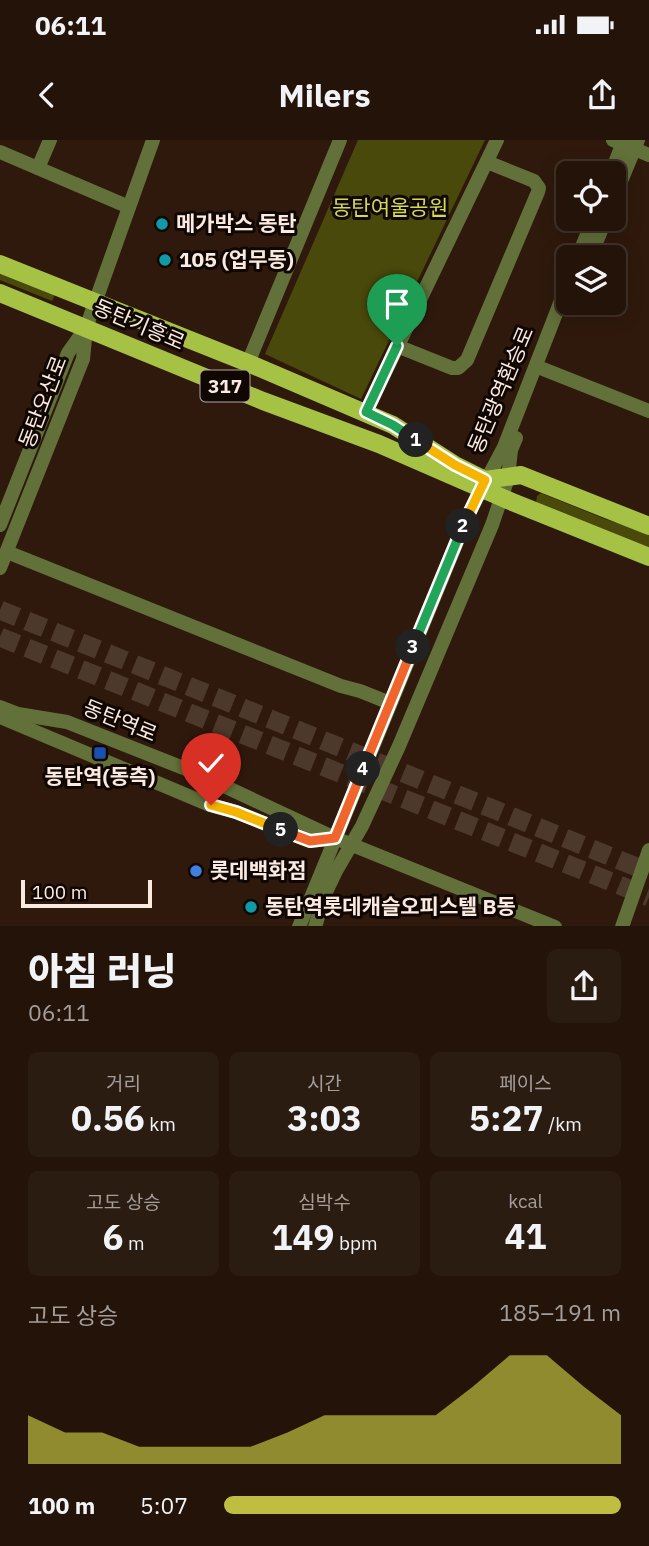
<!DOCTYPE html>
<html lang="ko">
<head>
<meta charset="utf-8">
<style>
	:root { --surface:#231309; --page:#2b1c12; --text:#f1f3f6; --muted:#a39e9c; --line:#40322a; --accent:#c0be41 }
	body { margin:0; font-family:"IBM Plex Sans","Noto Sans KR",sans-serif; background:var(--page); color:var(--text); height:100vh; display:flex; flex-direction:column; font-size:26px; white-space:nowrap }
	* { box-sizing:border-box; margin:0 }
	p { font-size:23px; color:var(--muted) }
	.icon { flex:none; width:38px; height:38px; fill:none; stroke:currentColor; stroke-width:2; stroke-linecap:round; stroke-linejoin:round }
	.map { position:relative; height:786px; overflow:hidden }
	.panel { display:flex; flex-direction:column; background:var(--surface); flex:1 }
	.panel>* { flex:none }
	.fabs { position:absolute; left:556px; top:21px; display:grid; gap:14px }
	.fabs a { display:grid; place-items:center; width:70px; height:70px; border-radius:10px; background:var(--surface); box-shadow:0 4px 18px #0003,0 0 0 2px var(--line); font-size:35px }
	.scale { position:absolute; left:21px; bottom:18px; width:131px; box-sizing:border-box; padding-left:7px; border:4px solid #faeae1; border-top:0; font-size:19px; line-height:24px; white-space:nowrap; color:#faeae1; -webkit-text-stroke:5px #100703; paint-order:stroke }
	.pin { position:absolute; display:grid; place-items:center; width:60px; height:60px; color:#fff; margin:-72px -30px; border-radius:50% 50% 50% 0; rotate:-45deg; box-shadow:0 0 7px #0007 }
	.pin .icon { rotate:45deg }
	.km { position:absolute; width:35px; height:35px; margin:-18px; border-radius:50%; background:#222; color:#fff; font-size:19px; line-height:35px; text-align:center }
	.round { display:grid; place-items:center; flex:none; width:74px; height:74px; border-radius:10px; background:var(--page) }
	.summary { display:flex; align-items:center; justify-content:space-between; height:119px; padding:0 28px }
	h1 { font-size:38px; font-weight:800; line-height:52px }
	.metrics { display:grid; grid-template-columns:repeat(3,1fr); gap:10px; height:119px; padding:7px 28px }
	.metrics div { display:grid; align-content:center; border-radius:10px; background:var(--page); text-align:center }
	.metrics b { font-size:35px; font-weight:800 }
	.metrics small { font-size:19px; font-weight:400 }
	.metrics p { font-size:19px }
	.chart { height:196px; padding:14px 28px }
	.chart p { display:flex; justify-content:space-between }
	.chart svg { width:100%; height:126px; margin-top:7px; fill:var(--accent); opacity:.7 }
	ul { padding:0 28px; list-style:none; font-size:23px }
	li { display:grid; grid-template-columns:112px 84px 1fr; align-items:center; height:52px }
	li i { height:18px; border-radius:9px; background:var(--accent) }
	.status { display:flex; justify-content:space-between; align-items:center; height:49px; padding:0 35px; background:var(--surface); direction:ltr }
	.status svg { height:19px; fill:currentColor }
	header { display:flex; justify-content:space-between; align-items:center; height:91px; padding:0 28px; background:var(--surface); font-size:32px; font-weight:800 }
	.map>svg:first-child { display:block }
	.green { fill:#49490b }
	.lines { fill:none; stroke-linecap:round; stroke-linejoin:round }
	.highway-tunnel { stroke:#4d382c; stroke-width:19; stroke-dasharray:19 10; stroke-linecap:butt }
	.minor { stroke:#627039; stroke-width:14 }
	.major { stroke:#a6c245; stroke-width:18 }
	.split-1-casing { stroke:#fff; stroke-width:14 }
	.split-2-casing { stroke:#fff; stroke-width:14 }
	.split-3-casing { stroke:#fff; stroke-width:14 }
	.split-4-casing { stroke:#fff; stroke-width:14 }
	.split-5-casing { stroke:#fff; stroke-width:14 }
	.split-6-casing { stroke:#fff; stroke-width:14 }
	.split-1 { stroke:#22a559; stroke-width:9 }
	.split-2 { stroke:#f5b400; stroke-width:9 }
	.split-3 { stroke:#22a559; stroke-width:9 }
	.split-4 { stroke:#f0652b; stroke-width:9 }
	.split-5 { stroke:#f0652b; stroke-width:9 }
	.split-6 { stroke:#f5b400; stroke-width:9 }
	.culture-dot { fill:#0f9aa8; stroke:#100703; stroke-width:2.5 }
	.transit-dot { fill:#1a4fb4; stroke:#100703; stroke-width:2.5 }
	.shop-dot { fill:#3f7fe0; stroke:#100703; stroke-width:2.5 }
	.labels { text-anchor:middle; stroke-width:6; stroke-linejoin:round; paint-order:stroke }
	.shield { fill:#100703; stroke:#b4a69e; stroke-width:2 }
	.shield-label { font-size:19px; font-weight:bold; fill:#faeae1 }
	.park-label { font-size:21px; fill:#d5d756; stroke:#100703 }
	.poi-label { font-size:21px; font-weight:bold; fill:#faeae1; stroke:#100703; text-anchor:start }
	.street-label { font-size:21px; fill:#faeae1; stroke:#100703 }
</style>
</head>
<body>
<div class="status"><b>06:11</b><svg viewBox="0 0 49 12"><path d="M0 12V9h3v3zM5 12V6h3v6zM10 12V3h3v9zM15 12V0h3v12zM26 1h20v11H26zM47 4h2v5h-2z"/></svg></div>
<header><svg class="icon" aria-label="back" viewBox="0 0 24 24"><path d="M15 5l-7 7 7 7"/></svg>Milers<svg class="icon" aria-label="share" viewBox="0 0 24 24"><path d="M12 15V3M7 8l5-5 5 5M5 13v7h14v-7"/></svg></header>
<div class="map">
<svg width="649" height="787" viewBox="0 0 649 787">
	<rect width="100%" height="100%" fill="#2f190c"/>
	<g class="green">
		<path d="M358,0h127l-124,259 -96,-45z"/>
		<path d="M0,129l56,23 -4,9 -52,-21z"/>
		<path d="M541,353l64,26 44,14v15l-113,-45 1,-7z"/>
	</g>
	<g class="lines">
		<g class="highway-tunnel">
			<path d="M0,470l649,262"/>
			<path d="M0,497l649,260"/>
		</g>
		<g class="minor">
			<path d="M613,0l36,15"/>
			<path d="M0,12l129,55"/>
			<path d="M38,28l12,-28"/>
			<path d="M611,33l13,-33"/>
			<path d="M614,58l24,-58"/>
			<path d="M578,117l15,-38"/>
			<path d="M590,117l16,-38"/>
			<path d="M397,206l55,22h6l9,-8 71,-168 1,-4 -5,-7 -47,-19"/>
			<path d="M248,223l92,-223"/>
			<path d="M543,229l106,42"/>
			<path d="M366,272l131,-272"/>
			<path d="M0,385l68,-172 17,-24"/>
			<path d="M7,412l334,134 19,5 30,12"/>
			<path d="M0,428l83,-209 3,-31 67,-188"/>
			<path d="M0,567l18,7 49,8 129,51 139,65 220,89"/>
			<path d="M0,577l210,88 26,7 74,29 25,-3"/>
			<path d="M299,787l169,-412 36,-68 65,-167"/>
			<path d="M315,787l10,-33 11,-23 26,-45 37,-80 93,-221 16,-47 3,-28 5,-12"/>
			<path d="M622,787l27,-77"/>
		</g>
		<g class="major">
			<path d="M0,124l248,99 145,62 62,40 30,15 36,-5 128,51"/>
			<path d="M0,153l263,108 116,43 131,57 139,56"/>
		</g>
	</g>
	<g class="lines">
		<defs>
			<path id="split-1" d="M397,206l-31,66 27,13 23,15"/>
			<path id="split-2" d="M416,300l39,25 30,15 -22,46"/>
			<path id="split-3" d="M413,507l50,-121"/>
			<path id="split-4" d="M363,629l50,-122"/>
			<path id="split-5" d="M281,690l29,11 25,-3 28,-69"/>
			<path id="split-6" d="M211,665l25,7 45,18"/>
		</defs>
		<use href="#split-1" class="split-1-casing"/>
		<use href="#split-2" class="split-2-casing"/>
		<use href="#split-3" class="split-3-casing"/>
		<use href="#split-4" class="split-4-casing"/>
		<use href="#split-5" class="split-5-casing"/>
		<use href="#split-6" class="split-6-casing"/>
		<use href="#split-1" class="split-1"/>
		<use href="#split-2" class="split-2"/>
		<use href="#split-3" class="split-3"/>
		<use href="#split-4" class="split-4"/>
		<use href="#split-5" class="split-5"/>
		<use href="#split-6" class="split-6"/>
	</g>
	<g class="culture-dot">
		<circle cx="162" cy="84" r="7"/>
		<circle cx="165" cy="120" r="7"/>
		<circle cx="251" cy="767" r="7"/>
	</g>
	<rect class="transit-dot" x="93" y="606" width="14" height="14" rx="3.5"/>
	<circle class="shop-dot" cx="196" cy="731" r="7"/>
	<g class="labels">
		<rect class="shield" x="200.5" y="230.5" width="49" height="31" rx="5"/>
		<g class="shield-label">
			<text x="225" y="253">317</text>
		</g>
		<g class="park-label">
			<text x="390" y="75">동탄여울공원</text>
		</g>
		<g class="poi-label">
			<text x="176" y="91">메가박스 동탄</text>
			<text x="179" y="127">105 (업무동)</text>
			<text x="100" y="644" text-anchor="middle">동탄역(동측)</text>
			<text x="210" y="738">롯데백화점</text>
			<text x="265" y="774">동탄역롯데캐슬오피스텔 B동</text>
		</g>
		<g class="street-label">
			<text transform="translate(139 185) rotate(23)" y="7">동탄기흥로</text>
			<text transform="translate(501 250) rotate(-67)" y="7">동탄광역환승로</text>
			<text transform="translate(43 262) rotate(-69)" y="7">동탄오산로</text>
			<text transform="translate(120 581) rotate(22)" y="7">동탄역로</text>
		</g>
	</g>
</svg>
<div class="fabs">
<a><svg class="icon" aria-label="locate" viewBox="0 0 24 24"><circle cx="12" cy="12" r="6"/><path d="M12 2v4M12 18v4M2 12h4M18 12h4"/></svg></a>
<a><svg class="icon" aria-label="layers" viewBox="0 0 24 24"><path d="M12 4l9 5-9 5-9-5zM3 14l9 5 9-5"/></svg></a>
</div>
<div class="scale">100 m</div>
<div class="pin" style="left:397px;top:206px;background:#1e9e55"><svg class="icon" aria-label="arrive" viewBox="0 0 24 24"><path d="M6 21V4h12l-3 4 3 4H6"/></svg></div>
<div class="pin" style="left:211px;top:665px;background:#d93025"><svg class="icon" aria-label="check" viewBox="0 0 24 24"><path d="M5 12l5 5 9-10"/></svg></div>
<b class="km" style="left:416px;top:300px">1</b>
<b class="km" style="left:463px;top:386px">2</b>
<b class="km" style="left:413px;top:507px">3</b>
<b class="km" style="left:363px;top:629px">4</b>
<b class="km" style="left:281px;top:690px">5</b>
</div>
<section class="panel">
<div class="summary"><div><h1>아침 러닝</h1><p>06:11</p></div><a class="round"><svg class="icon" aria-label="share" viewBox="0 0 24 24"><path d="M12 15V3M7 8l5-5 5 5M5 13v7h14v-7"/></svg></a></div>
<div class="metrics">
<div><p>거리</p><b>0.56<small> km</small></b></div>
<div><p>시간</p><b>3:03</b></div>
<div><p>페이스</p><b>5:27<small> /km</small></b></div>
</div>
<div class="metrics">
<div><p>고도 상승</p><b>6<small> m</small></b></div>
<div><p>심박수</p><b>149<small> bpm</small></b></div>
<div><p>kcal</p><b>41</b></div>
</div>
<div class="chart"><p><span>고도 상승</span>185–191 m</p>
<svg viewBox="0 0 160 44" preserveAspectRatio="none"><path d="M0 44V27L10 33L20 33L30 38L40 38L50 38L60 38L70 33L80 27L90 27L100 27L110 27L120 17L130 6L140 6L150 17L160 27V44z"/></svg>
</div>
<ul>
<li><b>100 m</b>5:07<i style="width:100%"></i></li>
</ul>
</section>
</body>
</html>
